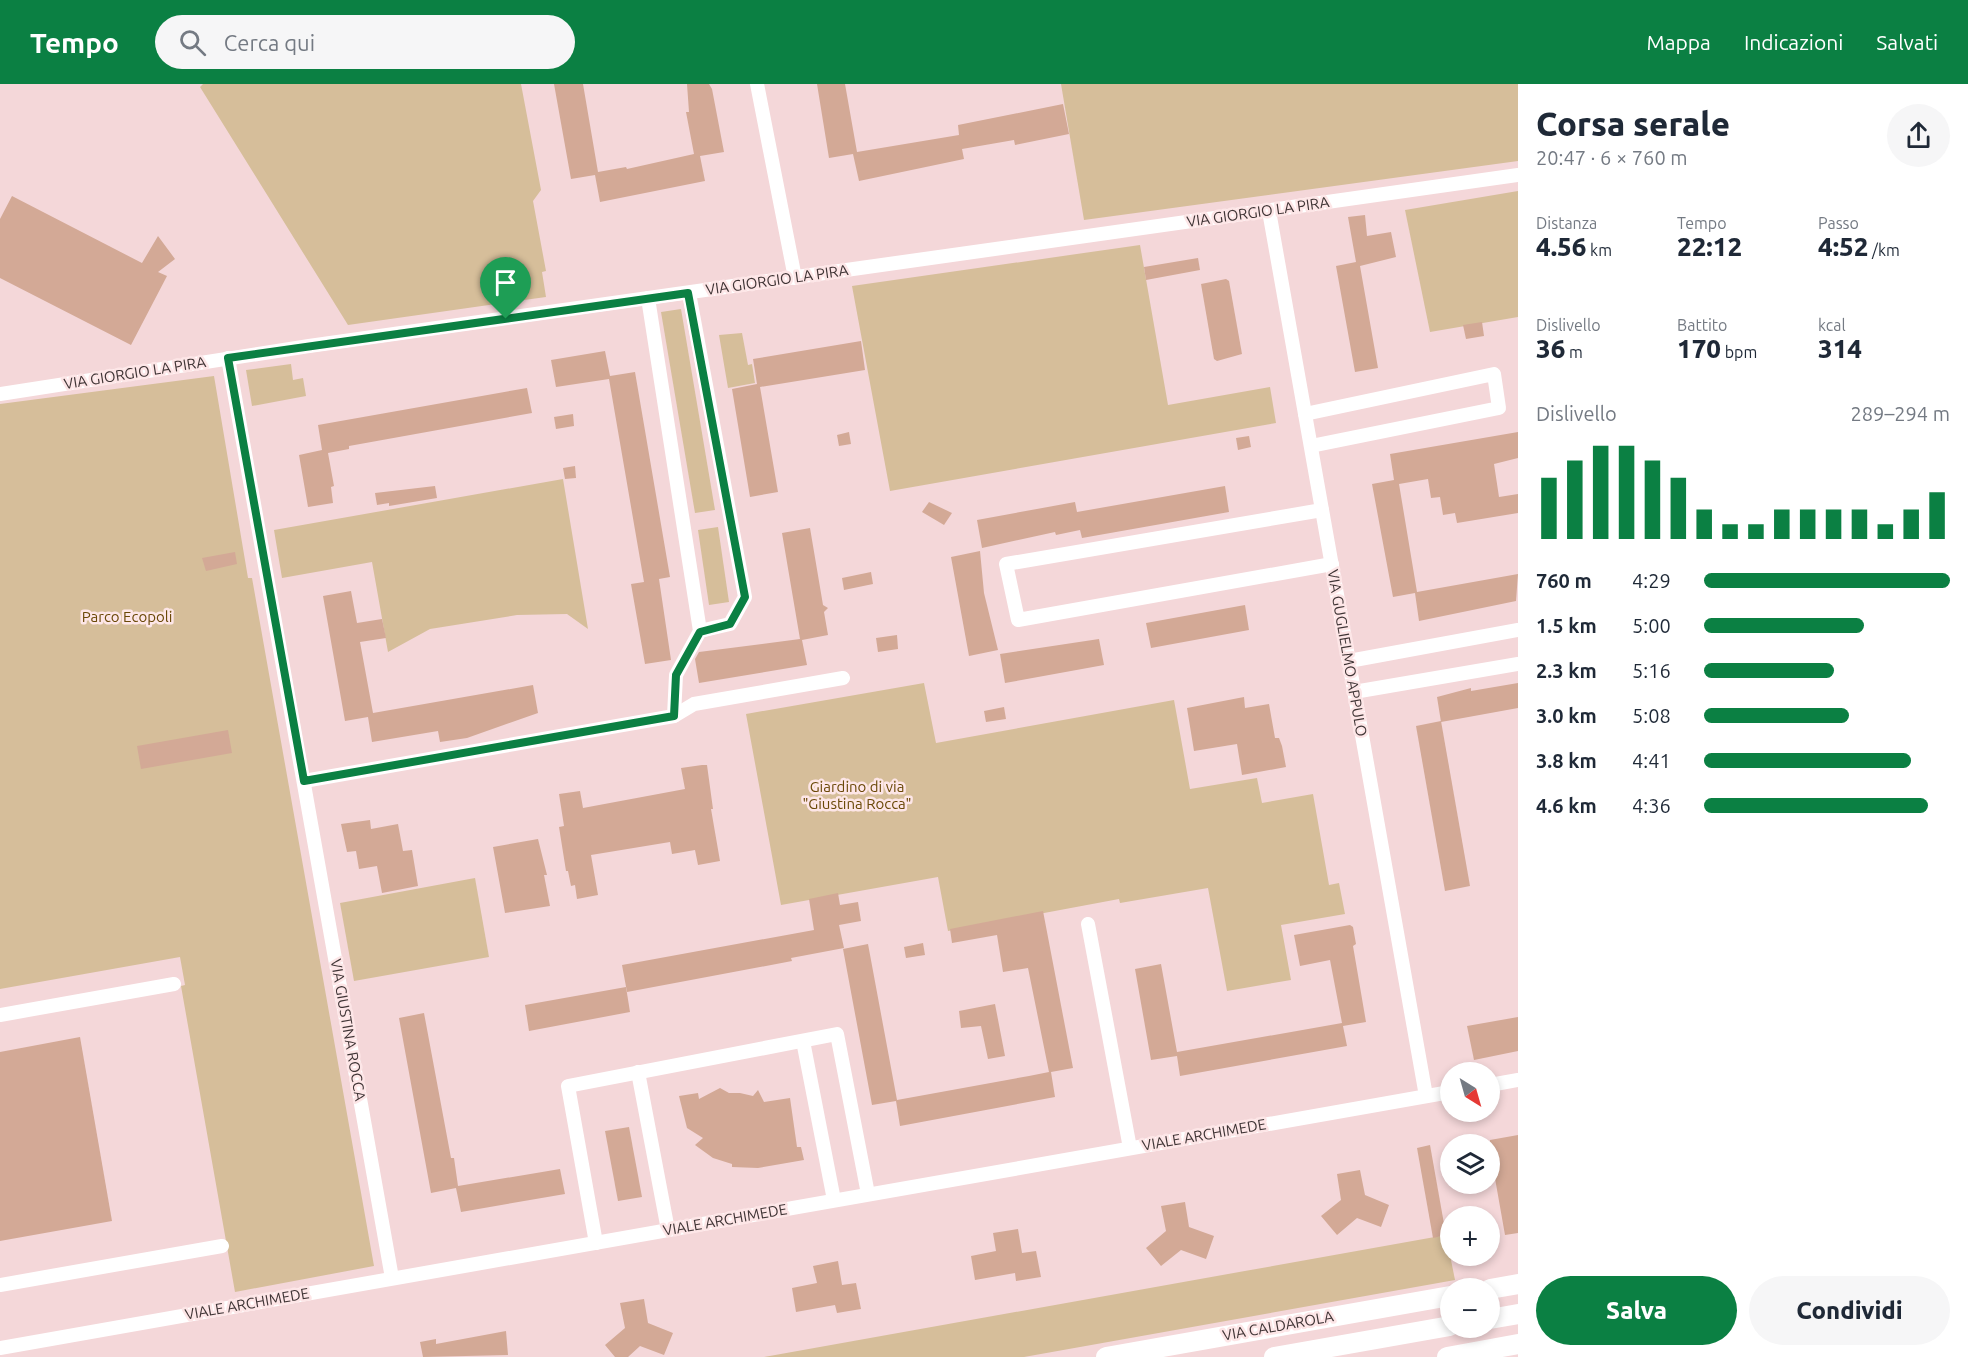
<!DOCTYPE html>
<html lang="it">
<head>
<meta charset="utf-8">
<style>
	:root { --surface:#fff; --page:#f6f6f7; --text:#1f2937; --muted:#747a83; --accent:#0b8043 }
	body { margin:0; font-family:Ubuntu,sans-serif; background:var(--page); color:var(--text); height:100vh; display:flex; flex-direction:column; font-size:22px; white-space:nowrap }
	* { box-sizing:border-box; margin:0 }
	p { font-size:20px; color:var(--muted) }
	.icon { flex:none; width:33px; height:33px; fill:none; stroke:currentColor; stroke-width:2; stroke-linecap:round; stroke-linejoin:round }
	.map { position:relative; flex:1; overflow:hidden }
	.sheet { display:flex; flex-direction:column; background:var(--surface); width:450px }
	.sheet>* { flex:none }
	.needle { width:39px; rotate:143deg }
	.controls { position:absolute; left:1440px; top:978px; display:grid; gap:12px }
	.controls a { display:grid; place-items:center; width:60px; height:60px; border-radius:50%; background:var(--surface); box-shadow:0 3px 9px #0003; font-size:30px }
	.pin { position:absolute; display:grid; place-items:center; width:51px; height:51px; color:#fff; margin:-62px -26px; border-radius:50% 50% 50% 0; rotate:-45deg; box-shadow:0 0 6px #0007 }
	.pin .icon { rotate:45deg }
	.round { display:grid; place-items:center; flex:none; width:63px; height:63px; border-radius:32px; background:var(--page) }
	.head { display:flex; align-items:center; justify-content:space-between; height:102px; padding:0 18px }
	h1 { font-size:33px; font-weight:800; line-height:45px }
	.figures { display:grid; grid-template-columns:repeat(3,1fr); gap:9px; height:102px; padding:6px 18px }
	.figures div { display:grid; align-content:center }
	.figures b { font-size:26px; font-weight:800 }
	.figures small { font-size:16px; font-weight:400 }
	.figures p { font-size:16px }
	.chart { height:168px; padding:12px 18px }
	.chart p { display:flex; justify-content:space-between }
	.chart svg { width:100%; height:108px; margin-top:6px; stroke:var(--accent); stroke-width:6 }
	.cta { display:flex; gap:12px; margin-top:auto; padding:12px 18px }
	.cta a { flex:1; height:69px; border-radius:36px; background:var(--accent); color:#fff; font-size:24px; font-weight:800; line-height:69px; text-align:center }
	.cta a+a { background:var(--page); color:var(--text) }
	ul { padding:0 18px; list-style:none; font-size:20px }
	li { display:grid; grid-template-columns:96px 72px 1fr; align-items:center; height:45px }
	li i { height:15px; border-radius:8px; background:var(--accent) }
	header { display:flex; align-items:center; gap:36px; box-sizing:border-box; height:84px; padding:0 30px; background:var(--accent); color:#fff }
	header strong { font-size:28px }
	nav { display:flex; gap:33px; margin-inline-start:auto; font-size:21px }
	.search { width:420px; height:54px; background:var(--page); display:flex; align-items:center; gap:15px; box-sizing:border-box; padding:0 21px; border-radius:33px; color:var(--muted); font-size:22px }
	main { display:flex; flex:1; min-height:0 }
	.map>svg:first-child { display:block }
	.green { fill:#d6be9a }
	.building { fill:#d3a996 }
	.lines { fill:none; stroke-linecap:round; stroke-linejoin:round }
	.street { stroke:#fff; stroke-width:14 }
	.secondary { stroke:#fff; stroke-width:20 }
	.route-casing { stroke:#fff; stroke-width:12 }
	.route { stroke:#0b8043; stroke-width:8 }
	.labels { text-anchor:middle; stroke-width:5; stroke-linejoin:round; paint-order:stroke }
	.street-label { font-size:15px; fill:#3f3435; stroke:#fde6e7 }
	.park-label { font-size:15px; fill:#6a4807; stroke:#fde6e7 }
</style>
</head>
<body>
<header>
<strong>Tempo</strong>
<div class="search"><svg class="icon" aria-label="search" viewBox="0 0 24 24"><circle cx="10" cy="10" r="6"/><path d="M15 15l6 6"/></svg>Cerca qui</div>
<nav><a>Mappa</a><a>Indicazioni</a><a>Salvati</a></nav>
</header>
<main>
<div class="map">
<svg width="1518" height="1273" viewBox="0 0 1518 1273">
	<rect width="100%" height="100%" fill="#f4d7d9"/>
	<g class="green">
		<path d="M203,0h318l20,106 -8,11 13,70 -4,1 4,25 -198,28 -148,-238z"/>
		<path d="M1061,0h457v77l-434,59z"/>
		<path d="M1518,107v126l-88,15 -25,-122z"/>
		<path d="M1140,161l28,160 102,-18 6,36 -386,68 -38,-205z"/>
		<path d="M681,225l34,201 -20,3 -34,-201z"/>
		<path d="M742,249l6,32 4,-1 3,19 -27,5 -9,-53z"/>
		<path d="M291,280l2,16 10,-2 3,18 -54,10 -6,-36z"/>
		<path d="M214,292l34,202h4l122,688 -139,26 -54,-306 4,-1 -5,-28 -180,32v-585z"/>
		<path d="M563,395l25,150 -21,-15 -50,1 -87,14 -42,23 -16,-90 -90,16 -8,-48z"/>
		<path d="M718,443l11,75 -20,3 -11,-75z"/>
		<path d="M924,599l12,60 238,-43 16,89 67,-11 5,25 51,-9 16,91 10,-2 6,31 -64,11 10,55 -64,11 -19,-103 -88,15 -1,-4 -171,32 -10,-54 -157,28 -35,-191z"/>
		<path d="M475,794l14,79 -135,24 -14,-78z"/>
		<path d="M1446,1151l9,45 -431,77h-260z"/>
	</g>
	<g class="building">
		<path d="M554,0h29l15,88 28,-5 1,2 67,-15 -8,-42h3l-2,-28h22l3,5 12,63 -24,4 5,25 -105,21 -5,-27 -24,4z"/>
		<path d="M817,0h28l12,68 102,-17 -1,-10 105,-21 6,30 -54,11 -1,-5 -52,9 2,10 -105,22 -6,-27 -24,4z"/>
		<path d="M12,112l130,67 16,-27 17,23 -17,13 9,4 -36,69 -131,-67v-59z"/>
		<path d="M1365,131l2,21 24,-4 5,25 -36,9 18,102 -23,4 -19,-106 20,-4 -8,-45z"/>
		<path d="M1198,174l2,12 -54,10 -2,-13z"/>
		<path d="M1226,195l3,2 13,73 -25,7 -3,-2 -13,-75z"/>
		<path d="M1482,238l2,14 -18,3 -3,-14z"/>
		<path d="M861,257l4,29 -105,17 18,105 -28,5 -18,-108 25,-5 -4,-25z"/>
		<path d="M605,267l5,25 25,-4 35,205 -11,2 12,81 -26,4 -14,-80 13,-2 -35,-203 -53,8 -5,-27z"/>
		<path d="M527,304l5,25 -183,33v3l-21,4 6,33 -3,1 2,16 -25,4 -9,-52 23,-5 -4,-25z"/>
		<path d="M573,330l1,12 -18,3 -2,-12z"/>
		<path d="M849,348l2,12 -12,2 -2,-11z"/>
		<path d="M1518,348v26l-24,6 5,33 19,-3v19l-61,10 -2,-10 -12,2 -3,-18 -9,1 -3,-19 -29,5 18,108 101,-18 -2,27 -97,20 -4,-28 -22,4 -21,-113 22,-4 -4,-26z"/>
		<path d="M1249,352l2,11 -13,3 -2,-12z"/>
		<path d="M575,382l1,12 -11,1 -2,-11z"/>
		<path d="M435,402l2,12 -48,8v-3l-12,2 -2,-12z"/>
		<path d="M1225,402l4,26 -147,26 -2,-8 -24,5 -1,-3 -73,16 -5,-28 98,-18 2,10z"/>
		<path d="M929,418l23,11 -8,12 -22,-13z"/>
		<path d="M810,444l13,77 5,3 -4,4 4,23 -26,5 5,25 -108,18 -4,-24 4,-7 101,-13 -18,-106z"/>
		<path d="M980,467l4,42 14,57 -29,6 -18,-99z"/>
		<path d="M235,468l2,12 -31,7 -4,-13z"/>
		<path d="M871,488l2,12 -29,6 -2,-12z"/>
		<path d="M351,507l6,32 25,-4 4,19 -26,4 13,71 160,-28 5,28 -71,25 -27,4 -2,-11 -66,11 -4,-25 -23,4 -22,-125z"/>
		<path d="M1245,521l4,25 -98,18 -5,-25z"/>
		<path d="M897,551l1,14 -20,3 -2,-14z"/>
		<path d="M1099,555l5,26 -99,18 -5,-29z"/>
		<path d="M1518,599v25l-77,14 -4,-25 34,-9v3z"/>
		<path d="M1244,613l1,11 24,-4 6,34h4l3,8 4,21 -44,8 -5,-31 -43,7 -7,-43z"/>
		<path d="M1004,623l2,12 -20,3 -2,-11z"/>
		<path d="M1441,637l29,165 -25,5 -29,-165z"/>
		<path d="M228,646l4,23 -91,16 -4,-23z"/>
		<path d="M702,681h5l6,44h-2l9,52 -22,4 -3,-15 -23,4 -2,-12 -79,13 7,40 -21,4 -2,-14 -4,1 -3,-15h-2l-7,-44 5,-1 -5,-32 21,-3 3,17 102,-19 -4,-21z"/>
		<path d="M370,736l1,9 27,-5 5,27 9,-1 6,36 -36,7 -5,-27 -18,3 -3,-18 -9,1 -6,-28z"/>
		<path d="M538,755l9,36h-3l6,31 -45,7 -12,-66z"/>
		<path d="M838,809l2,12 18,-3 3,19 -22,4 5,23 -53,10 1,3 -165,31 -5,-27 192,-35 -5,-31z"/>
		<path d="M1043,827l30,157 -22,4 4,25 -155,29 -4,-25 -24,4 -29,-156 25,-5 29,156 132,-24 20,-4 -21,-104 -25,4 -6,-37 -45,8 -2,-14z"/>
		<path d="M1350,841l3,2 3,17 -3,2 13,76 -23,4 4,20 -167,30 -3,-20 -26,4 -16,-91 26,-5 16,88 165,-29 -12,-63 -30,6 -6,-31z"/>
		<path d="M923,859l2,12 -19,3 -2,-11z"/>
		<path d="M626,903l4,25 -101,19 -4,-26z"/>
		<path d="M995,920l10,52 -17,3 -7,-33 -20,2 -2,-17z"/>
		<path d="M424,929l27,145h3l4,28 102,-17 5,25 -104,18 -5,-24 -25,5 -32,-175z"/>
		<path d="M1518,933v34l-44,9 -7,-34z"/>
		<path d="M80,953l32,184 -112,20v-189z"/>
		<path d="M720,1004l9,5h11l13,3 5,-6 6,12 26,-4 7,49h4l3,13 -46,8 -26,-1v-3l-19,-6 -18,-13 8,-7 -16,-10 -8,-32 19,-3 1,6z"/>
		<path d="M629,1043l13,70 -24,4 -13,-70z"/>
		<path d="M1518,1051v98l-13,2 -12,-68 -3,1v-28z"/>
		<path d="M1430,1061l16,90 -13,3 -16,-90z"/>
		<path d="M1360,1086l5,25 24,10 -8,22 -24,-9 -20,17 -16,-19 20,-16 -4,-26z"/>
		<path d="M1185,1118l4,25 25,9 -8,23 -25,-9 -20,16 -15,-18 20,-17 -5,-25z"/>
		<path d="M1018,1145l4,24 14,-2 5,26 -25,4 -1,-8 -40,7 -4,-24 25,-5 -3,-18z"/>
		<path d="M838,1177l4,24 14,-2 5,26 -24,4 -2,-8 -39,7 -4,-24 25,-5 -4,-17z"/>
		<path d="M644,1215l4,24 25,10 -9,22 -24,-9 -12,11h-13l-10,-12 20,-17 -5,-25z"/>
		<path d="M506,1247l2,24 -85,2 -3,-15 16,-3v5z"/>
	</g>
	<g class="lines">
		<g class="street">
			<path d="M757,0l38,194"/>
			<path d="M1269,127l157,885"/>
			<path d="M689,209l56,304 -15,27 -30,7"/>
			<path d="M648,214l52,333 -24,44 -2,41"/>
			<path d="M228,274l164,920"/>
			<path d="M0,310l309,-48 1209,-171"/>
			<path d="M1305,330l189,-40 5,34 -188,38"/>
			<path d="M1322,426l-316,54 12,56 314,-56"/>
			<path d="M1349,577l169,-31"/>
			<path d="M1354,608l164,-28"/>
			<path d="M304,697l370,-65 20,-12 149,-26"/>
			<path d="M1088,840l42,224"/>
			<path d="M0,931l174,-31"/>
			<path d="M803,957l31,159"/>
			<path d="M638,988l30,158"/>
			<path d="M1490,1001l28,-5"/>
			<path d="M596,1159l-28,-157 269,-52 31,160"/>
			<path d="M0,1201l222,-39"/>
			<path d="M0,1264l1450,-256"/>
		</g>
		<g class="secondary">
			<path d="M1490,1205l28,-5"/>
			<path d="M1490,1235l28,-5"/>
			<path d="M1106,1273l344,-61"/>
			<path d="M1274,1273l176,-31"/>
			<path d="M1447,1273l71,-13"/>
		</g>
	</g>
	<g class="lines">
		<defs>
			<path id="route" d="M688,209l57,304 -15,27 -30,8 -24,43 -2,41 -370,65 -76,-423z"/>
		</defs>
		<use href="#route" class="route-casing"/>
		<use href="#route" class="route"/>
	</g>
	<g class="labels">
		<g class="street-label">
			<text transform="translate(1258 128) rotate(-8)" y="5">VIA GIORGIO LA PIRA</text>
			<text transform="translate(777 196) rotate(-8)" y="5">VIA GIORGIO LA PIRA</text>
			<text transform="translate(135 289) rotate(-9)" y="5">VIA GIORGIO LA PIRA</text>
			<text transform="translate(1347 569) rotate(80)" y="5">VIA GUGLIELMO APPULO</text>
			<text transform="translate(348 946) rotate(80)" y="5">VIA GIUSTINA ROCCA</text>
			<text transform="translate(1204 1051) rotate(-10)" y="5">VIALE ARCHIMEDE</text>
			<text transform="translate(725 1136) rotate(-10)" y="5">VIALE ARCHIMEDE</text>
			<text transform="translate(247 1220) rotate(-10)" y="5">VIALE ARCHIMEDE</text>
			<text transform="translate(1278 1242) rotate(-10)" y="5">VIA CALDAROLA</text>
		</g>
		<g class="park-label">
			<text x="127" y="538">Parco Ecopoli</text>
			<text x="857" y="708">Giardino di via<tspan x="857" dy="17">"Giustina Rocca"</tspan></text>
		</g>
	</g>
</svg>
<div class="controls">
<a><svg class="needle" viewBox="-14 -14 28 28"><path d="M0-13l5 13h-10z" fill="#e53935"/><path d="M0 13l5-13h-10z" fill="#747a83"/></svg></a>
<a><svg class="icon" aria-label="layers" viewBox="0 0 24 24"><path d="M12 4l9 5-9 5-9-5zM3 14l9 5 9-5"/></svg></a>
<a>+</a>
<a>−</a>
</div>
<div class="pin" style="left:506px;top:235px;background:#1e9e55"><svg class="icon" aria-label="arrive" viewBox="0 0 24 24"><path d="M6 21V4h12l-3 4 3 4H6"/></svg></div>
</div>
<section class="sheet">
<div class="head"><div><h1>Corsa serale</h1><p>20:47 · 6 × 760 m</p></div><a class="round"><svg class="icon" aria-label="share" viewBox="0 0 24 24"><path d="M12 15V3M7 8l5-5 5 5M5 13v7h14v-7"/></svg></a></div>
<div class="figures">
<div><p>Distanza</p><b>4.56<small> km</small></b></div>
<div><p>Tempo</p><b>22:12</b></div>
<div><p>Passo</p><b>4:52<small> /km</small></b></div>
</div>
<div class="figures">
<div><p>Dislivello</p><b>36<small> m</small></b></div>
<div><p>Battito</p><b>170<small> bpm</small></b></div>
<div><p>kcal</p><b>314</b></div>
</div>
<div class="chart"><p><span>Dislivello</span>289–294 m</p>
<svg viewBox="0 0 160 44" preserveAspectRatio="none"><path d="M5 44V19M15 44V12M25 44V6M35 44V6M45 44V12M55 44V19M65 44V32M75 44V38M85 44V38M95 44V32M105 44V32M115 44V32M125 44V32M135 44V38M145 44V32M155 44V25"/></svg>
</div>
<ul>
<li><b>760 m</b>4:29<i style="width:100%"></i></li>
<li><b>1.5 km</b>5:00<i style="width:65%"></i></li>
<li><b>2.3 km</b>5:16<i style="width:53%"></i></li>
<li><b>3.0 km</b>5:08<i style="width:59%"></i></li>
<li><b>3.8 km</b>4:41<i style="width:84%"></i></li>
<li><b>4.6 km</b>4:36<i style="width:91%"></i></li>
</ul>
<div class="cta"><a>Salva</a><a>Condividi</a></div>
</section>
</main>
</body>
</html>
